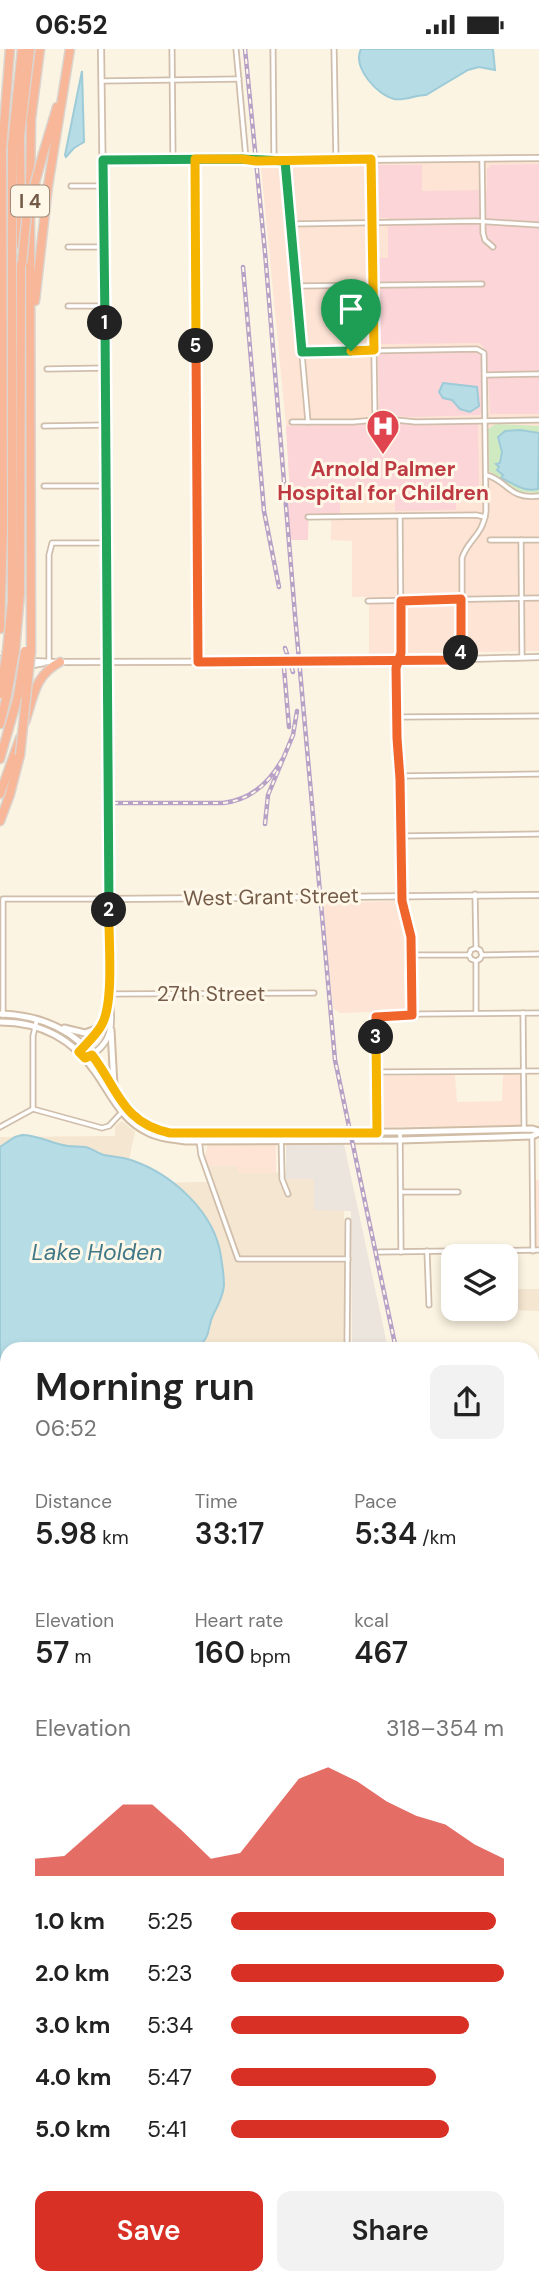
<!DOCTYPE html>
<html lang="en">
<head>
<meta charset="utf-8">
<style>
	:root { --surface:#fff; --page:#f2f2f2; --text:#222; --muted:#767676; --accent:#d93025 }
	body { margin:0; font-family:"DM Sans",sans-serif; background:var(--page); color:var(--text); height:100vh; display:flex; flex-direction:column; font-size:26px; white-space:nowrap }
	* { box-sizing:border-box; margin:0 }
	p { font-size:23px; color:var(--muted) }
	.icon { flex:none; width:38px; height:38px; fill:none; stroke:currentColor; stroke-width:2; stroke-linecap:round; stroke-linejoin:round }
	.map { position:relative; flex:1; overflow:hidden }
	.side { position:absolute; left:0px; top:1293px; width:539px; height:943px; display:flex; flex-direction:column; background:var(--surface); border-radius:21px 21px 0 0; box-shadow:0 4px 10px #0003 }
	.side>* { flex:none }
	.controls { position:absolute; left:441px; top:1195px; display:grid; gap:14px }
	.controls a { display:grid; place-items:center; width:77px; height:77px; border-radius:14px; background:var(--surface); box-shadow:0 4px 10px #0003; font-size:35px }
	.pin { position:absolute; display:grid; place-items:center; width:60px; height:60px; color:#fff; margin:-72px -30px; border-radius:50% 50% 50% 0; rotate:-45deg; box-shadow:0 0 7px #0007 }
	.pin .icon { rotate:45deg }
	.km { position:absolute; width:35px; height:35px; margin:-18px; border-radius:50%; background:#222; color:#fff; font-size:19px; line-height:35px; text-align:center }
	.round { display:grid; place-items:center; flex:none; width:74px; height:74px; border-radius:14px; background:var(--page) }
	.head { display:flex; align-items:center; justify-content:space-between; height:119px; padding:0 35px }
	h1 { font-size:38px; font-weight:600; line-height:52px }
	.stats { display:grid; grid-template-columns:repeat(3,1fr); gap:10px; height:119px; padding:7px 35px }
	.stats div { display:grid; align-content:center }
	.stats b { font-size:30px; font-weight:600 }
	.stats small { font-size:19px; font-weight:400 }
	.stats p { font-size:19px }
	.chart { height:196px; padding:14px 35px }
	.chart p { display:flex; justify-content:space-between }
	.chart svg { width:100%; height:126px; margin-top:7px; fill:var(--accent); opacity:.7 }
	.cta { display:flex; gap:14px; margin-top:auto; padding:14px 35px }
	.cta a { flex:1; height:80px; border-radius:14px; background:var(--accent); color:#fff; font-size:28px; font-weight:600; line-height:80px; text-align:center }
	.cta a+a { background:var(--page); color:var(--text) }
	ul { padding:0 35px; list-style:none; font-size:23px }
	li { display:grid; grid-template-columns:112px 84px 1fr; align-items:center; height:52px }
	li i { height:18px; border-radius:9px; background:var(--accent) }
	.status { display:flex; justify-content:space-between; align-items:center; height:49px; padding:0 35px; background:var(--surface); direction:ltr }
	.status svg { height:19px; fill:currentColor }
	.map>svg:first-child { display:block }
	.residential { fill:#f4e6d0 }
	.commercial { fill:#fde4d5 }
	.industrial { fill:#ebe5dd }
	.medical { fill:#fbd5d7 }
	.green { fill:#cfeac1 }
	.water { fill:#b6dce6; stroke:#9dcbd8; stroke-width:2 }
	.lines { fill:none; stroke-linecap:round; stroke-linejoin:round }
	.minor-casing { stroke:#d0beac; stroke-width:7 }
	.tertiary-casing { stroke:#d0beac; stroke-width:8 }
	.secondary-casing { stroke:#d1bca6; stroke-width:9 }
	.motorway-casing { stroke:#dbd4cf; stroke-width:11 }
	.minor { stroke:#fff; stroke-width:3.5 }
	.tertiary { stroke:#fff; stroke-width:4.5 }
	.secondary { stroke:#fff; stroke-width:5 }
	.motorway { stroke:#f8b798; stroke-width:8 }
	.rail-casing { stroke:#b7a1c6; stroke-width:4.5 }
	.rail { stroke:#fff8e9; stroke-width:2; stroke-dasharray:5; stroke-linecap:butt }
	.motorway-bridge-casing { stroke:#dbd4cf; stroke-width:11; stroke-linecap:butt }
	.motorway-bridge { stroke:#f8b798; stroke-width:8 }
	.split-1-casing { stroke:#fff; stroke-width:14 }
	.split-2-casing { stroke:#fff; stroke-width:14 }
	.split-3-casing { stroke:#fff; stroke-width:14 }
	.split-4-casing { stroke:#fff; stroke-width:14 }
	.split-5-casing { stroke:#fff; stroke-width:14 }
	.split-6-casing { stroke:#fff; stroke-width:14 }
	.split-1 { stroke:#22a559; stroke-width:9 }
	.split-2 { stroke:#22a559; stroke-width:9 }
	.split-3 { stroke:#f5b400; stroke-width:9 }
	.split-4 { stroke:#f0652b; stroke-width:9 }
	.split-5 { stroke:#f0652b; stroke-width:9 }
	.split-6 { stroke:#f5b400; stroke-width:9 }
	.labels { text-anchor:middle; stroke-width:6; stroke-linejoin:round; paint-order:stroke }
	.shield { fill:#fff8e9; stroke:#9e8a78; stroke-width:2 }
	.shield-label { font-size:19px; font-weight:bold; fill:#745b48 }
	.health-label { font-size:21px; font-weight:bold; fill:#be3a42; stroke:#fff8e9 }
	.street-label { font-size:21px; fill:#745b48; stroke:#fff8e9 }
	.water-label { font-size:23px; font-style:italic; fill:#417888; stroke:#fff8e9 }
</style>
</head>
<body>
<div class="status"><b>06:52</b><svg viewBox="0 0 49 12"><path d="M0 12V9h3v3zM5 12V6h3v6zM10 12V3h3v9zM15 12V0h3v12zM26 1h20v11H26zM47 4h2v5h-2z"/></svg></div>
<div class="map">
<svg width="539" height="2235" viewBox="0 0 539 2235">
	<rect width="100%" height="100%" fill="#fcf4e2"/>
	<g class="residential">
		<path d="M122,1072l13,11 -11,51 88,-1 -4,-16h30v7l48,-1v7h28v31h30v139h-337l-7,25v-237l115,-1v-10z"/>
		<path d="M506,1240h33v22l-61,-2h28z"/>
		<rect x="0" y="2155" width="7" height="35"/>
		<rect x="179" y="2230" width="296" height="5"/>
	</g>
	<g class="commercial">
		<path d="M260,107l279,3v492l-170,3v-57h-17v-56l-21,-1v-20l-22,-1 -1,21h-18l-4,-47h4l-4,-67z"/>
		<path d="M397,852l6,16 3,24h2v28h-4l1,42 -65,2 -7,-5 -10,-105z"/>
		<path d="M516,1024l4,2v50l-138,2v-51l73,-1 2,27 45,-1 1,-27z"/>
		<path d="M208,1095h68v29h-38l-1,-7h-29l-3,-10z"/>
		<rect x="536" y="1131" width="3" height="67"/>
	</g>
	<path class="industrial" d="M286,1095h58l44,205h-36l-1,-138 -37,-1v-31h-28z"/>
	<g class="medical">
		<path d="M539,115v250h-49l-3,-58 -4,-10 -5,-3 -99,1 -1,-86h10v-40h-11l-1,-53h46v26l65,-1v-21l4,-4z"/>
		<path d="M477,302l5,2v59l-2,3 -71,2 -21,-2 -9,-4 -1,-54 3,-5z"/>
		<path d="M409,374h69l1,64h-27v4h4v19l-61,1v-20h-55v23l-32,1v25h-18l-4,-47h4l-4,-67z"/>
	</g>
	<path class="green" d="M496,375l43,2v7c-16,-4 -30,-6 -42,6 4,8 7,15 3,24l-3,1 2,3 -2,3 6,5 -1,4 23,11 14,-2v5l-20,-1 -30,-21 -1,-42z"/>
	<g class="water">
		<path d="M361,0h132l2,21 -16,-3 -11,3 -42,25c-11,0 -21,6 -32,4 -17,-4 -42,-32 -33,-50z"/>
		<path d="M82,22l2,71 -10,6 -8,9 -1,-2z"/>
		<path d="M443,334l34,4 2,19 -9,6 -10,-3 -8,-9 -9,-2 -4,-6z"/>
		<path d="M520,381l19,3 -1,56c-16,3 -23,-5 -37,-11l2,-3 -6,-5 2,-3 -3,-3 4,-1 2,-11 -4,-15 7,-6z"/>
		<path d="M22,1086c17,0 30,9 46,11 6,1 11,0 17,1 6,1 12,6 19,8 9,2 18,2 27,5 41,14 84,52 90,97 4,26 6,32 -7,56 -9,17 0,22 -19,36h-188v524l-5,6 -2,8v-740l15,-10z"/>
		<path d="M0,1849l7,8v127l-7,3z"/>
	</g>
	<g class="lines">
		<defs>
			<g id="minor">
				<path d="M172,0l1,110"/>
				<path d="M236,0l10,110"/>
				<path d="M273,0l1,112"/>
				<path d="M334,0l2,111"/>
				<path d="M102,32l137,-2"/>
				<path d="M195,110l3,502"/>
				<path d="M371,110l4,261"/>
				<path d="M482,110l1,74 2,7 8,7"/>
				<path d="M285,112l23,261"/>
				<path d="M71,137h32"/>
				<path d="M290,175l186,-3 63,4"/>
				<path d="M68,198h36"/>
				<path d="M296,237l186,-2"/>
				<path d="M68,257h36"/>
				<path d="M302,303l175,-3 7,4 2,158c-3,25 -18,28 -24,47v102"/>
				<path d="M47,320l59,-1"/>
				<path d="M485,326l54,-1"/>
				<path d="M292,373h61l32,-3 31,3 123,-2"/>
				<path d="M44,377l62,-1"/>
				<path d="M486,426c22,5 22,25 53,21"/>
				<path d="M44,437h63"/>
				<path d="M400,467l1,137 -5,15 1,70 3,38 2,119 9,42 1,78"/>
				<path d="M308,468l168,-2 9,2"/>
				<path d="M490,491h49"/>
				<path d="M521,491l1,117"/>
				<path d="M368,552l171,-3"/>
				<path d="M49,613v-107l3,-12h55"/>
				<path d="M397,668l142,-1"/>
				<path d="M400,727l139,-2"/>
				<path d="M401,787l138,-2"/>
				<path d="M475,845l1,54"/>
				<path d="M411,906h57"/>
				<path d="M482,906l-2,-5 -4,-2 -5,2 -2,5 2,4 5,2 4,-2 2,-4 57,-1"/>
				<path d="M476,912v52"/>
				<path d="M109,945l205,-1"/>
				<path d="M523,964l1,116"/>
				<path d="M3,966v-116h106"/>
				<path d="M377,1023l162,-1"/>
				<path d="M33,1060v-73l4,-17"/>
				<path d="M0,1078l33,-18 69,19 7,-2 13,-14"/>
				<path d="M400,1083l1,120"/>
				<path d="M281,1084l1,46 6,15"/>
				<path d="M204,1086l-5,5 2,15 37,104h110"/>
				<path d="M532,1088l1,114"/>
				<path d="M377,1091l-1,-123 45,-3 118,-1"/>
				<path d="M401,1143h57"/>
				<path d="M427,1202l2,54"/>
				<path d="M379,1203l160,-2"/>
				<path d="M347,1300l1,-128"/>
				<path d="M532,1320h7"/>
				<path d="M532,1422l7,7"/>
				<path d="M532,1628l7,-1"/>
				<path d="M532,1722h7"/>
				<path d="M49,2230v5"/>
				<path d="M153,2230v5"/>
				<path d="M267,2230v5"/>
				<path d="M327,2230v5"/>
				<path d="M387,2230v5"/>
				<path d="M209,2235v-5"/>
				<path d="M446,2235v-5"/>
			</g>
			<g id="tertiary">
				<path d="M103,111l139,-1 19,2 278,-3"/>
				<path d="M0,610c18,0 36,3 53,3 162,0 324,0 486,-5"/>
				<path d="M0,617l33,-1 11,-2"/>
				<path d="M109,850l430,-4"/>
				<path d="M79,1003l22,-25 8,-32"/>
				<path d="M85,1009c31,-14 27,-37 24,-65 -2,-16 0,-33 -1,-50l-2,-518 -5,-376"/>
			</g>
			<g id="secondary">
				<path d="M0,965c40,1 75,16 99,49 23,34 24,60 71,70l230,-1 132,-3 7,2"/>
				<path d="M0,973c41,0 73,17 96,51 16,23 25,47 53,60 12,6 24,6 37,8l214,-1 132,-4 7,-3"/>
				<path d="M64,979l21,5 16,-6"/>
				<path d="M111,981l3,56"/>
			</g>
			<g id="motorway">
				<path d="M43,105l14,-47"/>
				<path d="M30,148l1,-78 9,-70"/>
				<path d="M30,164l1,438"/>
				<path d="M21,196l-1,-109 10,-87"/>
				<path d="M35,252l13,-115 22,-137"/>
				<path d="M0,580l3,-100 -1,-379 8,-101"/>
				<path d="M7,602l5,-49v-456l10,-97"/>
				<path d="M15,602l5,-58 1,-335"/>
				<path d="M25,673c9,-26 9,-46 35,-60"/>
				<path d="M0,675l7,-29"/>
				<path d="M0,710l18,-63"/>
				<path d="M0,745l20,-56"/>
				<path d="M0,772l10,-27 10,-39"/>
			</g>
		</defs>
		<use href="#minor" class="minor-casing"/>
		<use href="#tertiary" class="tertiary-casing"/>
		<use href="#secondary" class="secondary-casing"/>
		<use href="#motorway" class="motorway-casing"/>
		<use href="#minor" class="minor"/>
		<use href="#tertiary" class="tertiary"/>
		<use href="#secondary" class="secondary"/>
		<use href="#motorway" class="motorway"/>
		<defs>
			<g id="rail">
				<path d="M245,0l20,203 30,363 40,445 61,289"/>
				<path d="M243,218l21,244 15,76"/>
				<path d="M285,599l8,24"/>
				<path d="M284,619l5,59"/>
				<path d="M113,754h110c28,-3 46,-20 59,-43"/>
				<path d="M265,775l3,-29 25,-60 4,-24"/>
				<path d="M532,1938l7,33"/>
				<path d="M532,2119l7,-9"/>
			</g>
		</defs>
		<use href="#rail" class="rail-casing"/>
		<use href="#rail" class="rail"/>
		<defs>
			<g id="motorway-bridge">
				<path d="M22,214l5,-51 16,-58"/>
				<path d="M0,645l7,-43"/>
				<path d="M7,646l8,-44"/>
				<path d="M18,647l7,-45"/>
				<path d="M20,706l11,-104"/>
			</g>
		</defs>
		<use href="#motorway-bridge" class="motorway-bridge-casing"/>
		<use href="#motorway-bridge" class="motorway-bridge"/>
	</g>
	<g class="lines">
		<defs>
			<path id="split-1" d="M105,274l-2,-163 139,-1 43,2 17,191 49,-1"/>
			<path id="split-2" d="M105,274l4,587"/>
			<path id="split-3" d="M109,861c-1,28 6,94 -8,116 -5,9 -15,18 -22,26l6,6 7,-3c26,34 30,68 78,78h207l-1,-96"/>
			<path id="split-4" d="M376,988v-20l36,-2 -1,-78 -9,-36 -2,-122 -3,-41 -1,-70 5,-15v-52l60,-2v54"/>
			<path id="split-5" d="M196,297l2,316 264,-2 -1,-7"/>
			<path id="split-6" d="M196,297l-1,-187h47l14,2 115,-2 3,191 -23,1"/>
		</defs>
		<use href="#split-1" class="split-1-casing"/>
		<use href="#split-2" class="split-2-casing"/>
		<use href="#split-3" class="split-3-casing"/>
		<use href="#split-4" class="split-4-casing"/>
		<use href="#split-5" class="split-5-casing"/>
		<use href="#split-6" class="split-6-casing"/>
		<use href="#split-1" class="split-1"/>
		<use href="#split-2" class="split-2"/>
		<use href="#split-3" class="split-3"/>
		<use href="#split-4" class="split-4"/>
		<use href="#split-5" class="split-5"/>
		<use href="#split-6" class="split-6"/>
	</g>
	<defs>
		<symbol id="hospital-pin" viewBox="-11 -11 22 30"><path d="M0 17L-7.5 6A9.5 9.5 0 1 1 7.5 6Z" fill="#e0444e" stroke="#fff8e9"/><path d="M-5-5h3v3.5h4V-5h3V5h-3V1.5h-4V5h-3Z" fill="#fff"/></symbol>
	</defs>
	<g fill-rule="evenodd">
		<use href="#hospital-pin" x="364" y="358" width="38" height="52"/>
	</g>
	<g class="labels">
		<rect class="shield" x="11" y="136.5" width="38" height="31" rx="5"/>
		<g class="shield-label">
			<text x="30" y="159">I 4</text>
		</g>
		<g class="health-label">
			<text x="383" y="427">Arnold Palmer<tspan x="383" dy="24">Hospital for Children</tspan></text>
		</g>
		<g class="street-label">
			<text transform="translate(271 848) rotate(-1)" y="7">West Grant Street</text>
			<text x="211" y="952">27th Street</text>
		</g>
		<g class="water-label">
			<text x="97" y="1211">Lake Holden</text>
		</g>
	</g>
</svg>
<div class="controls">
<a><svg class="icon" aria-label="layers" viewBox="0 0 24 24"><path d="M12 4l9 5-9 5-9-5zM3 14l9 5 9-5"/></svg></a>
</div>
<div class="pin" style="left:351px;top:302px;background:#1e9e55"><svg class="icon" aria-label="arrive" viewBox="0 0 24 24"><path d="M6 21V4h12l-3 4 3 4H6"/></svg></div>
<b class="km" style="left:105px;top:274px">1</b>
<b class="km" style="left:109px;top:861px">2</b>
<b class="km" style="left:376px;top:988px">3</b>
<b class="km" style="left:461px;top:604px">4</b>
<b class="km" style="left:196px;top:297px">5</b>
<section class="side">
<div class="head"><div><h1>Morning run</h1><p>06:52</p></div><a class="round"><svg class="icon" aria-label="share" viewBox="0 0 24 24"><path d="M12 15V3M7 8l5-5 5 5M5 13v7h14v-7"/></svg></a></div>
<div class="stats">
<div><p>Distance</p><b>5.98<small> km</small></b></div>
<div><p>Time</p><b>33:17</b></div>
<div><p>Pace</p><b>5:34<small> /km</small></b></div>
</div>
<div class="stats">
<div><p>Elevation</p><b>57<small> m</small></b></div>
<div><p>Heart rate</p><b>160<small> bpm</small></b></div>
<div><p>kcal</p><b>467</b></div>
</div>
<div class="chart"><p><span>Elevation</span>318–354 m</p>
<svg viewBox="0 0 160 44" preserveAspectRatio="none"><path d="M0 44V38L10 37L20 28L30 19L40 19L50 28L60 38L70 36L80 23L90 10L100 6L110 11L120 18L130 23L140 26L150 33L160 38V44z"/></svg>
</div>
<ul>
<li><b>1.0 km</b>5:25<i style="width:97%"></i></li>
<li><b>2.0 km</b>5:23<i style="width:100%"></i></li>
<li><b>3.0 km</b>5:34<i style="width:87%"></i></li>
<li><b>4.0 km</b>5:47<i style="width:75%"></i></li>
<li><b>5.0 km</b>5:41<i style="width:80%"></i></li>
</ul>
<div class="cta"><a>Save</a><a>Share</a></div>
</section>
</div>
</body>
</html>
